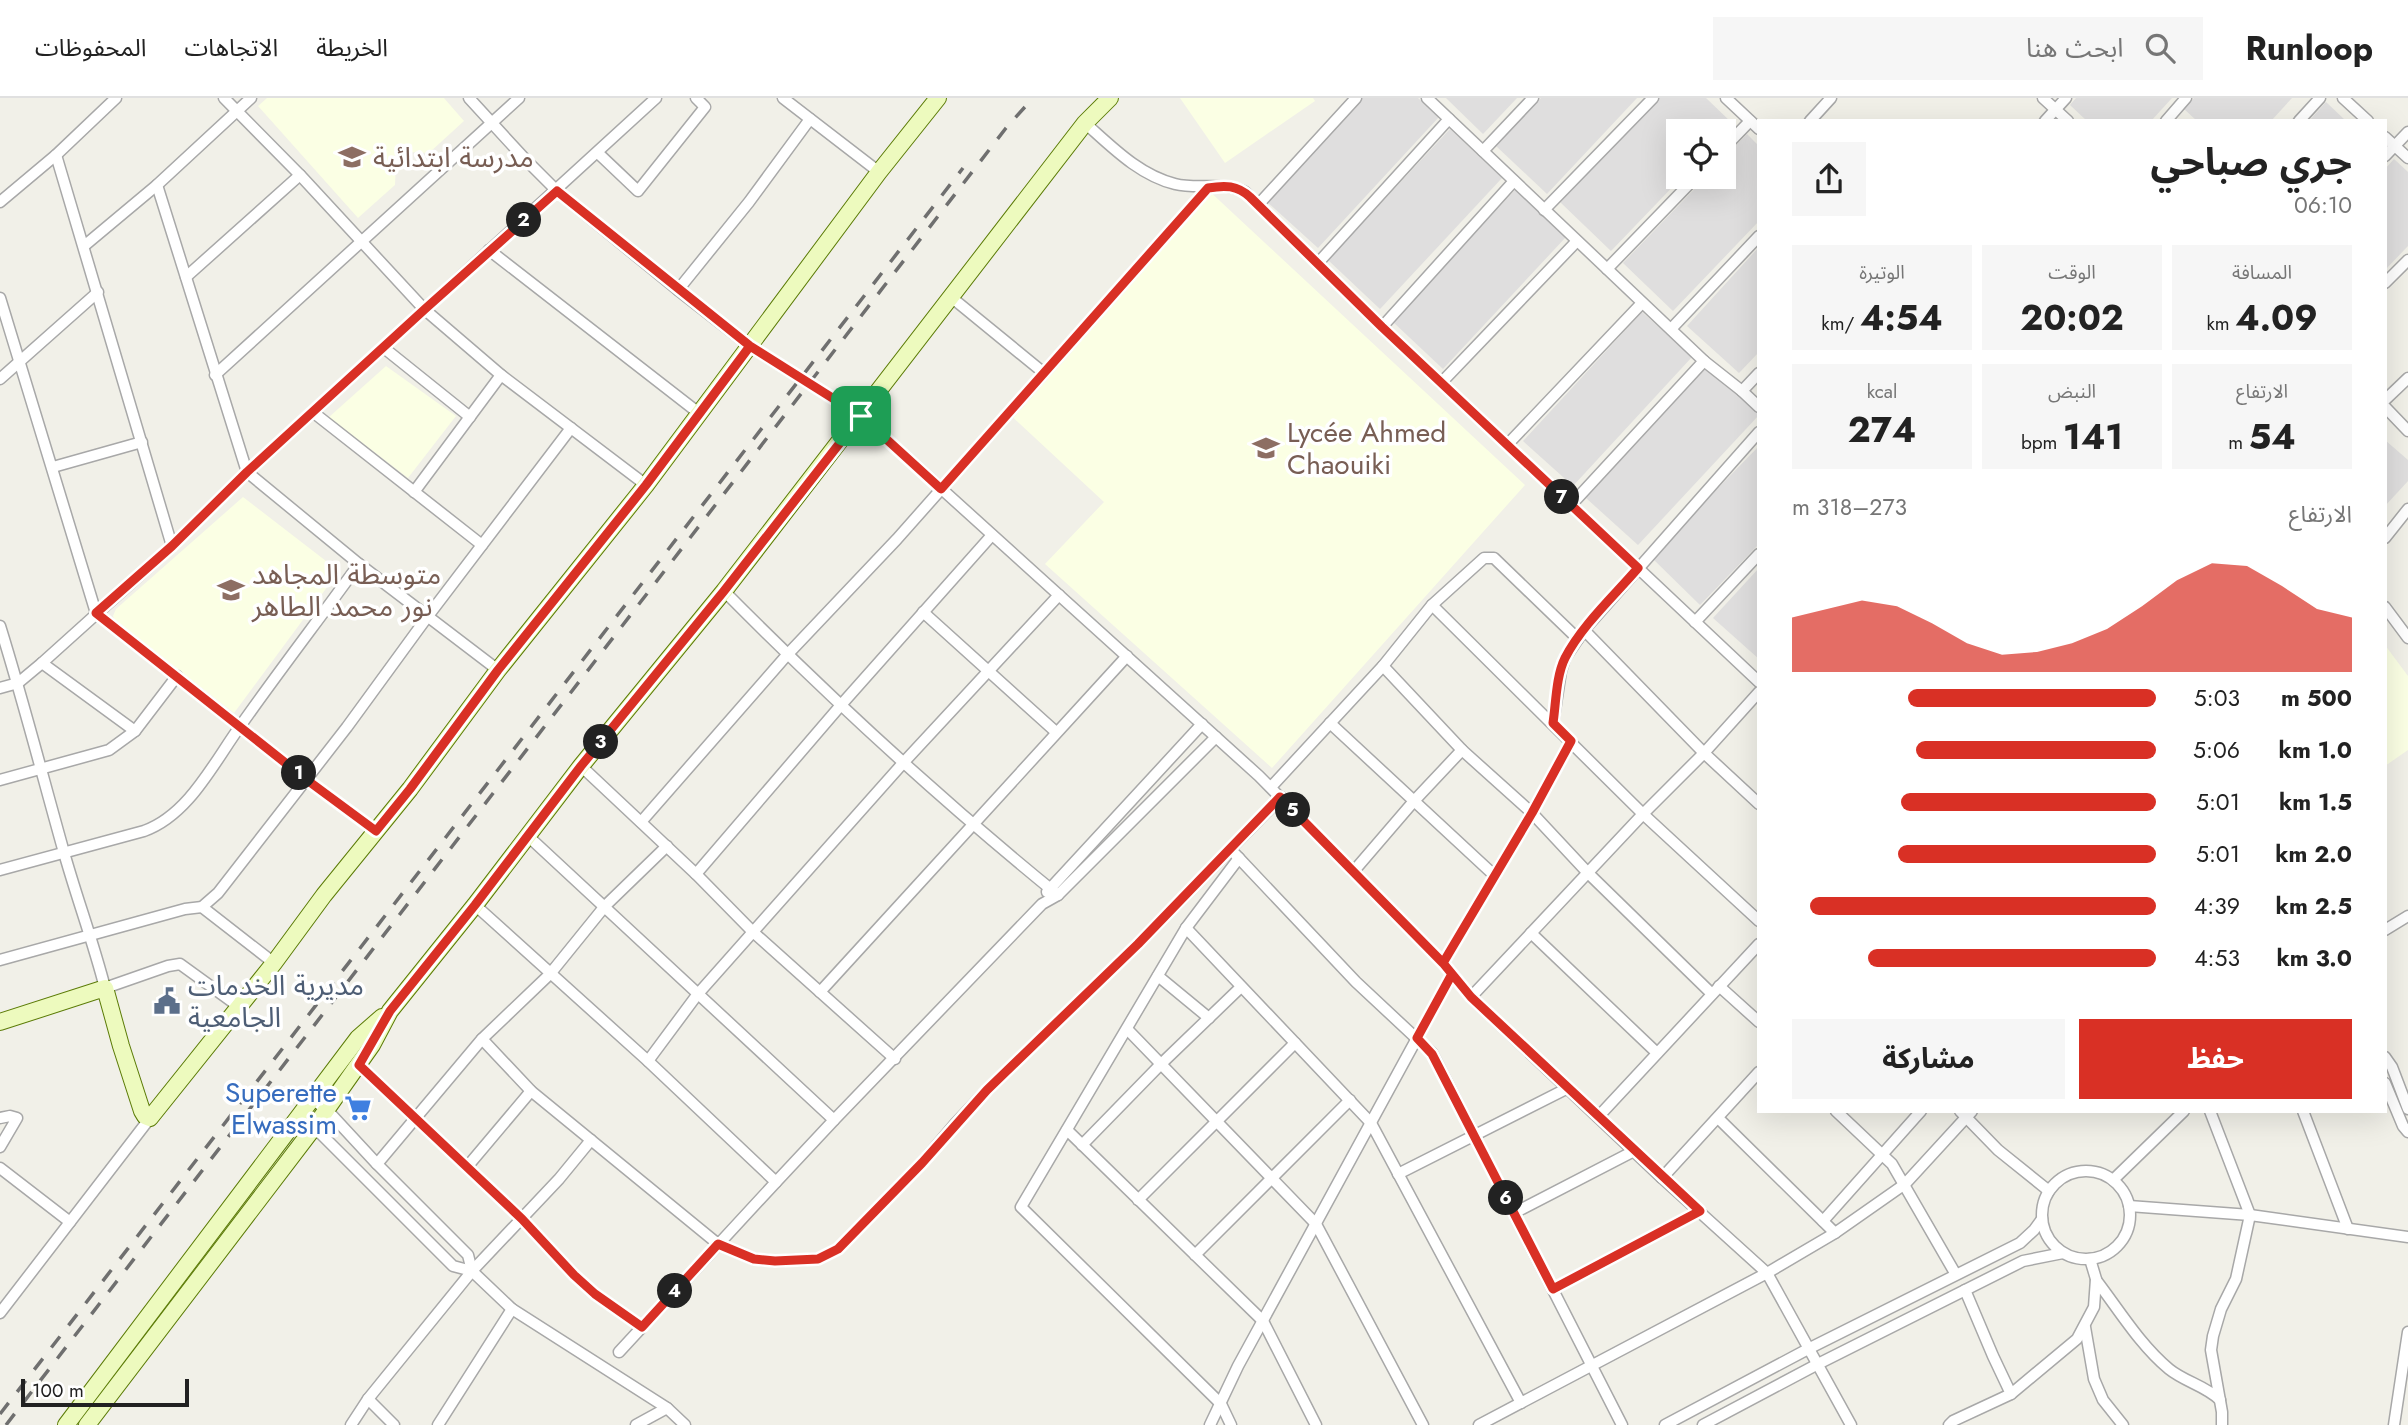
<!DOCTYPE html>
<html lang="ar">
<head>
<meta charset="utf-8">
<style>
	:root { --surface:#fff; --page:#f6f6f6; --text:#222; --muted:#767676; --line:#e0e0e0; --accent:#d93025 }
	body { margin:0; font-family:Jost,"Noto Sans Arabic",sans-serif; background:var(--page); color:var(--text); direction:rtl; height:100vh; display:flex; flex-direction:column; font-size:26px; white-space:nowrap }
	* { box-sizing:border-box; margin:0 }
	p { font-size:23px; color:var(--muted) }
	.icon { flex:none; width:38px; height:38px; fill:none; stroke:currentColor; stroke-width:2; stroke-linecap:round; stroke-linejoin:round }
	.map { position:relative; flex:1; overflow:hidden; direction:ltr }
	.side { position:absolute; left:1757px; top:21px; width:630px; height:994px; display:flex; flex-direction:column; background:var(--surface); border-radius:0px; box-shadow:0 7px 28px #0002; direction:rtl }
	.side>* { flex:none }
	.fabs { position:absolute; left:1666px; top:21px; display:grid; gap:14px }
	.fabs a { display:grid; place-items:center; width:70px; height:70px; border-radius:0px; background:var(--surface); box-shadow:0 7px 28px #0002; font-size:35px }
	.scale { position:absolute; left:21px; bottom:18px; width:168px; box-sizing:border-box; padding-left:7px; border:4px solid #212121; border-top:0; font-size:19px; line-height:24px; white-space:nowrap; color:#212121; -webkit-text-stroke:5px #fff; paint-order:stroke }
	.pin { position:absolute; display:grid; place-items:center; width:60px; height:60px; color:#fff; margin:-30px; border-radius:14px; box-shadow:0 4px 10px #0006 }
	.km { position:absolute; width:35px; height:35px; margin:-18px; border-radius:50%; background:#222; color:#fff; font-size:19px; line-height:35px; text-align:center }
	.round { display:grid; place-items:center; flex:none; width:74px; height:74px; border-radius:0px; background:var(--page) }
	.overview { display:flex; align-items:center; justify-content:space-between; height:119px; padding:0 35px }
	h1 { font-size:38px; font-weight:700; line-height:52px }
	.metrics { display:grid; grid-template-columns:repeat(3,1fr); gap:10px; height:119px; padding:7px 35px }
	.metrics div { display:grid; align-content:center; border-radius:0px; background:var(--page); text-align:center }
	.metrics b { font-size:35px; font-weight:700 }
	.metrics small { font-size:19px; font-weight:400 }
	.metrics p { font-size:19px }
	.chart { height:196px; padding:14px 35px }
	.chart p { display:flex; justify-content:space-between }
	.chart svg { width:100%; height:126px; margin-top:7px; fill:var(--accent); opacity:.7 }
	.button { display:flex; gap:14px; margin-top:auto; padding:14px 35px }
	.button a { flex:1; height:80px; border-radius:0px; background:var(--accent); color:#fff; font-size:28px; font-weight:700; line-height:80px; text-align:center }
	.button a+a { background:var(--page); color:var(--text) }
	ul { padding:0 35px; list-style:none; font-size:23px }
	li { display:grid; grid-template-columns:112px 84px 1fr; align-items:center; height:52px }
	li i { height:18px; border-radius:9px; background:var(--accent) }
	header { display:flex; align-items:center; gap:42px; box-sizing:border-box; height:98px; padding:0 35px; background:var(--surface); border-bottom:2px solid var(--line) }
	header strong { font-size:33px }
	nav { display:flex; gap:38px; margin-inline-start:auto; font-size:24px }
	.search { width:490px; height:63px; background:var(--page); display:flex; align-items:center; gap:18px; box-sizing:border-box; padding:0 24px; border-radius:0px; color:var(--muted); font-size:26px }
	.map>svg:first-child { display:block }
	.residential { fill:#dfdede }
	.education { fill:#fbffe4 }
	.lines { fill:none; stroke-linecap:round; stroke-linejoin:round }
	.street-casing { stroke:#a8a8a8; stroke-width:13 }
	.secondary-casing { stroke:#5b7b06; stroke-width:18 }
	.street { stroke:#fff; stroke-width:10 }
	.secondary { stroke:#edfabe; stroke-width:16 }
	.rail { stroke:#6f6f6f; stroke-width:3.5; stroke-dasharray:14 14; stroke-linecap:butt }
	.route-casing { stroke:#fff; stroke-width:14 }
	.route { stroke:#d93025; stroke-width:9 }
	.labels { text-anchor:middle; stroke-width:7; stroke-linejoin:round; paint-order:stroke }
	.education-label { font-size:28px; fill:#785e54; stroke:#fff; text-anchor:start }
	.service-label { font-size:28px; fill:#4e5e75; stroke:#fff; text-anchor:start }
	.shop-label { font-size:28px; fill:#366cbe; stroke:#fff; text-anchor:end }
</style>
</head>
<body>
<header>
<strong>Runloop</strong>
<div class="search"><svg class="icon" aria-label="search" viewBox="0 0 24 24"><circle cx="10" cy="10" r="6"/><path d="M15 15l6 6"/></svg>ابحث هنا</div>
<nav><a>الخريطة</a><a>الاتجاهات</a><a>المحفوظات</a></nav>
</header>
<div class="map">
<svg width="2408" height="1327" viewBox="0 0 2408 1327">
	<rect width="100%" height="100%" fill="#f1f0e8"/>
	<g class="residential">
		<path d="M1360,0h58l21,19 -121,131 -52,-47z"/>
		<path d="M1446,0h71l-34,36z"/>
		<path d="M1541,0h96l-90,96 -51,-48z"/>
		<path d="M1659,0h47l26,25 -8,9 -46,-1v46h4l-71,74 -51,-49z"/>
		<path d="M2076,0h96l-21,23h-64l-17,-16z"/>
		<path d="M2194,0h98l-21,23h-74l-13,-12z"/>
		<path d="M2326,4l20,19h-37z"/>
		<path d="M1450,31l52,49 -122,131 -52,-49z"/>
		<path d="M1747,36l12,12v75l-86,90 -50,-48 83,-86h18v-19z"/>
		<path d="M2394,61l14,13v74l-23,24v-101z"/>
		<path d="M1515,92l51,47 -123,132 -51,-48z"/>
		<path d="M1759,149v105l-20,21 -52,-47z"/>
		<path d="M1642,214l50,45 -119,129 -50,-45z"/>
		<path d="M1707,269l52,48 -121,130 -52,-47z"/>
		<path d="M2385,342l23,20v21l-23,25z"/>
		<path d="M1759,348v98l-59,61 -49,-48z"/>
		<path d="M1759,470v91l-46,-41z"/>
	</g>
	<g class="education">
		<path d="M267,0h177l20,23 -35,32 -21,-1 -12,9 -1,24 -37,33 -100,-112z"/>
		<path d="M1180,0h133l2,3 -90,62z"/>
		<path d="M1206,90l319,297 -253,283 -227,-204 59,-62 -98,-91z"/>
		<path d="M386,268l70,50 -48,62 -79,-61z"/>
		<path d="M243,399l96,74 -105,142 -119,-91 -2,-6 3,-7z"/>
		<path d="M2385,547l23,31v74l-23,16z"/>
	</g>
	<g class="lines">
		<defs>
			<g id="street">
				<path d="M224,0l76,77 124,134 77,66 145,110"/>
				<path d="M469,0l55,60 33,33 121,99 72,56 111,70 398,360 184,187 28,34 191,181 105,95 84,152"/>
				<path d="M783,0l96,74"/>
				<path d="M1427,0l277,263 -133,144"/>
				<path d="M1726,0l33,31"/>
				<path d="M2043,0l25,23"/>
				<path d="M2343,0l25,23"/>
				<path d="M1810,23l21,-23"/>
				<path d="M2045,23l21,-23"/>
				<path d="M2166,23l20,-23"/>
				<path d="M2299,23l21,-23"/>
				<path d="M1085,25c27,24 54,52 90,61 23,6 51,-3 70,8l137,135 377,355"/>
				<path d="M2385,39l23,21"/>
				<path d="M1724,50l26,-27"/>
				<path d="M1483,53l50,-53"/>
				<path d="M598,55l40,38 67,-84 -9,-9"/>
				<path d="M56,57l116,391"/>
				<path d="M2385,58l23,-24"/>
				<path d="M157,87l90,287 112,92 139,106"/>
				<path d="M0,104l56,-47 60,-57"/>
				<path d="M1258,107l98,-107"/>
				<path d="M1544,112l109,-112"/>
				<path d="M84,148l73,-61 94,-87"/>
				<path d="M489,152l211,164"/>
				<path d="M1318,165l131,-144"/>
				<path d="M1607,171l89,-92"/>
				<path d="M186,179l114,-102"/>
				<path d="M2385,185l23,-23"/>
				<path d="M678,192l71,-88 61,-83"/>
				<path d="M951,199l93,76"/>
				<path d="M0,200l96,315 211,167 69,51"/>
				<path d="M1382,229l132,-146"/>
				<path d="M1671,231l88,-93"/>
				<path d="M384,250l86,69"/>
				<path d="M1704,263l38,30"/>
				<path d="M1759,275l-17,18 17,16"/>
				<path d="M215,277l304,-277"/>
				<path d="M0,281l98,-87"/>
				<path d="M1441,285l136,-142"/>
				<path d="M2385,302l23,-22"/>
				<path d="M2385,309l23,24"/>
				<path d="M314,315l168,132"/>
				<path d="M1507,347l135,-142"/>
				<path d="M53,369l89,-25"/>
				<path d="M414,394l87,-117"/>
				<path d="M2385,440l23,-29"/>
				<path d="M724,493c106,107 217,209 334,304"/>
				<path d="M1432,507l211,209 116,107"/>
				<path d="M2385,509l23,31"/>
				<path d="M923,514l133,120"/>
				<path d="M1695,524l64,-68"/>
				<path d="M0,528c23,74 42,148 63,223 13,47 30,92 42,139l63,-22 12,-2 58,42"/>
				<path d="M1584,532l120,123 55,51"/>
				<path d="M42,565l93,68"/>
				<path d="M1383,568l79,84 70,63 56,60 124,121"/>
				<path d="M0,590l18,-5 24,-20 130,-117 75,-74 409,-374"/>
				<path d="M1330,625l165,153"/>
				<path d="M1553,625l8,-52 4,-13 19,-28 175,-198"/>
				<path d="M581,668l115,108 57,58 142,127"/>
				<path d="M0,682l109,-30 26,-19 42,-55"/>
				<path d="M1271,689l112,-121 49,-61 52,-47h10l84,81"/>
				<path d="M641,724l146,-167 110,-116 311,-351"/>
				<path d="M529,739l305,283 208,-216 16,-9 158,-158"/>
				<path d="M667,748l-62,60 -55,68 -68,65 49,52 187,153 36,15 21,2 43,-2 20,-10 84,-86 33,-39 32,-34 151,-146 143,-147"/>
				<path d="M1235,756l121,128 76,71 190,372"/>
				<path d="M0,772l144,-39c45,-16 70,-69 97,-106 38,-54 79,-107 118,-161"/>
				<path d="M1353,774l61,-71 48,-51"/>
				<path d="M696,776l145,-169 151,-170"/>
				<path d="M1047,794l155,-168"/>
				<path d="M475,807l173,156 128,121 58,-62"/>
				<path d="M202,809l72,56"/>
				<path d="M1186,830l185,195 150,280"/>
				<path d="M2385,832l23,-14"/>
				<path d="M1531,835l126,120"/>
				<path d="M0,862l185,-51 17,-2 16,-14 129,-166 81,-111 143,-188"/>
				<path d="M1443,865l89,-150 39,-72"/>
				<path d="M1158,878l51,42"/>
				<path d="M1719,888l40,36"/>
				<path d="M820,894l307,-336"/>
				<path d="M1471,899l172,-183 61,-61 55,-61"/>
				<path d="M1127,931l189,195 107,201"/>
				<path d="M2385,959l7,10 16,42"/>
				<path d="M648,963l49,-66 207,-233 155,-167"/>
				<path d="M359,967l163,154 52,56 21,19 47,33"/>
				<path d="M2385,985l18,43 5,6"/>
				<path d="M312,1001l15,11 50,54 91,91 4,16"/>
				<path d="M1836,1013l56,53 63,109"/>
				<path d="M1960,1013l38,39 51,41"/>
				<path d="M2210,1013l40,104 -14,64 -15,30 -8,27 -2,14 11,62v13"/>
				<path d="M2303,1013l45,118"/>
				<path d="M301,1016l152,152 19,5 40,38 155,99 18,17"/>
				<path d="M1598,1019l161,-173"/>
				<path d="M0,1020l10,-2 7,2 -17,29"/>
				<path d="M1718,1020l117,115"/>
				<path d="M1067,1032l196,191 53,104"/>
				<path d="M1082,1047l79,-81 80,-77"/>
				<path d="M377,1066l105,-125"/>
				<path d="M467,1069l64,-76"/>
				<path d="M0,1070l70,54"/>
				<circle cx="2086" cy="1117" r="44"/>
				<path d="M1398,1076l170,-86"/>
				<path d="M1662,1080l97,-106"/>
				<path d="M2113,1082l71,-69"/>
				<path d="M1138,1102l157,-157"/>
				<path d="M2129,1108l121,9 158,22"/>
				<path d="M1514,1115l120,-62"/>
				<path d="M1823,1123l98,-110"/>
				<path d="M1195,1157l155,-155"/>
				<path d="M2096,1182c23,30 44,65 73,89 16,13 37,17 51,31"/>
				<path d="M1553,1191l147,-78"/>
				<path d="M1965,1192l28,66 18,38"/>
				<path d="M0,1215l150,-195"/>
				<path d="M2085,1229l9,52 9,21 20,25"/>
				<path d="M619,1254l157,-170"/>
				<path d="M368,1301l26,26"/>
				<path d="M351,1327l17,-26 104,-128 87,-92 32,-39"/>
				<path d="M438,1327l74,-116"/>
				<path d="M636,1327l31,-17"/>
				<path d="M1210,1327l28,-59 214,-392"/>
				<path d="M1231,1327l-10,-21 -200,-197 165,-279 53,-70"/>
				<path d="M1479,1327l288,-152 68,-40 70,-49 67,-73"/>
				<path d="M1665,1327l145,-77 210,-105 14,-13 8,-11"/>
				<path d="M1703,1327l115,-61 205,-103 40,-8"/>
				<path d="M1949,1327l4,-4 58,-27 66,-55 17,-32 2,-28 -6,-20"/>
				<path d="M2394,1327l14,-93"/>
			</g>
			<g id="secondary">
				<path d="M0,924l105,-34 16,58 21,65 3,5 5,2 124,-155 50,-68 86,-106 88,-119 148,-185 233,-313 59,-74"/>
				<path d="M66,1327l292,-387 24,-21"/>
				<path d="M87,1327l228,-299 57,-81 18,-34 85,-106 106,-139 143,-175 361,-468 25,-25"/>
			</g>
		</defs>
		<use href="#street" class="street-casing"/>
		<use href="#secondary" class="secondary-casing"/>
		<use href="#street" class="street"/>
		<use href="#secondary" class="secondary"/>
		<g class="rail">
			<path d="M0,1316l963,-1246"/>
			<path d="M6,1327l1000,-1297 27,-30"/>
		</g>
	</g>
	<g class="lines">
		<defs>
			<path id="route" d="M861,318l-111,-70 -104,139 -148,185 -88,119 -34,42 -69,-51 -211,-167 76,-67 75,-74 178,-163 132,-118 193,155 111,70 -137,175 -143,175 -106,139 -85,106 -31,54 163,154 52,56 21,19 47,33 76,-83 36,15 21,2 43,-2 20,-10 84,-86 65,-73 151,-146 142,-147 163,166 28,34 229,214 -147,78 -121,-235 -15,-16 35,-64 -9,-11 89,-150 39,-72 -18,-18c3,-20 3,-47 12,-65 17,-33 49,-62 73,-90l-256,-241 -132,-130c-13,-12 -25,-12 -42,-9l-267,301 -80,-73"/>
		</defs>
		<use href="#route" class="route-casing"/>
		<use href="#route" class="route"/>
	</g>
	<defs>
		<symbol id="school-bare" viewBox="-9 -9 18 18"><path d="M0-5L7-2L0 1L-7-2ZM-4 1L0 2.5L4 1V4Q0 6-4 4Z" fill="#8d6e63" stroke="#fff" stroke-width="2.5" paint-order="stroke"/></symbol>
		<symbol id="civic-bare" viewBox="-9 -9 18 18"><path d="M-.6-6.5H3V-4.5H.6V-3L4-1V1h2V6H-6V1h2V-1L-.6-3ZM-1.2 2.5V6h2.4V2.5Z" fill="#5c6f8a" stroke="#fff" stroke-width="2.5" paint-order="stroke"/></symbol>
		<symbol id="supermarket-bare" viewBox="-9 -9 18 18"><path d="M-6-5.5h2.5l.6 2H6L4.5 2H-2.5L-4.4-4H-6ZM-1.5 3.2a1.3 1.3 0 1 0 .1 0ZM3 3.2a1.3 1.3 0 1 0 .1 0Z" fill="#3f7fe0" stroke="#fff" stroke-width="2.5" paint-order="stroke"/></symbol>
	</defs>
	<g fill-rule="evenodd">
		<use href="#school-bare" x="333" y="40" width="38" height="38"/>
		<use href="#school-bare" x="1247" y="331" width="38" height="38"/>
		<use href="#school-bare" x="212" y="473" width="38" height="38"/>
		<use href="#civic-bare" x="148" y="884" width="38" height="38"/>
		<use href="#supermarket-bare" x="339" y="991" width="38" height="38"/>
	</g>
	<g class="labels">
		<g class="education-label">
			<text x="373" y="69">مدرسة ابتدائية</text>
			<text x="1287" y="344">Lycée Ahmed<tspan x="1287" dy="32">Chaouiki</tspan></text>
			<text x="252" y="486">متوسطة المجاهد<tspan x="252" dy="32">نور محمد الطاهر</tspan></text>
		</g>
		<g class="service-label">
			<text x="188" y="897">مديرية الخدمات<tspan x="188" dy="32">الجامعية</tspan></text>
		</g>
		<g class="shop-label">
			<text x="337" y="1004">Superette<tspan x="337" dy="32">Elwassim</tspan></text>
		</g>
	</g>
</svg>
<div class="fabs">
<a><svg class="icon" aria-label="locate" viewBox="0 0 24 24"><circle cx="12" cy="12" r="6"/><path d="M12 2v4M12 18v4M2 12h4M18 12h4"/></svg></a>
</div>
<div class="scale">100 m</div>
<div class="pin" style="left:861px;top:318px;background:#1e9e55"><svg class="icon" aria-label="arrive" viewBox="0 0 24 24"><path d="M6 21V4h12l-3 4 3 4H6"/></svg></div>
<b class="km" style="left:299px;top:675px">1</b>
<b class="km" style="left:524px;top:122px">2</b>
<b class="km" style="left:601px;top:644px">3</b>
<b class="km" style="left:675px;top:1193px">4</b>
<b class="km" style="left:1293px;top:712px">5</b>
<b class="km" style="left:1506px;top:1100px">6</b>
<b class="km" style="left:1562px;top:399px">7</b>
<section class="side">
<div class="overview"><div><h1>جري صباحي</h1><p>06:10</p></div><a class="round"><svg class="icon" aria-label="share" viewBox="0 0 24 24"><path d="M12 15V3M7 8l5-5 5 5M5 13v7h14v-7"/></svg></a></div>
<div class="metrics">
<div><p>المسافة</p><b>4.09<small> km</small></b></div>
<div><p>الوقت</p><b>20:02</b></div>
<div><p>الوتيرة</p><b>4:54<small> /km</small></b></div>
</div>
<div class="metrics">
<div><p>الارتفاع</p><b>54<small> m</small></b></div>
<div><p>النبض</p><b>141<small> bpm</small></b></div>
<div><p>kcal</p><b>274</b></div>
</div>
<div class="chart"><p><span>الارتفاع</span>273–318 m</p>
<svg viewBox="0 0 160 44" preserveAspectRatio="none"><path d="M0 44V25L10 22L20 19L30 21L40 27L50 34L60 38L70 37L80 34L90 29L100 21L110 12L120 6L130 7L140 14L150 22L160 25V44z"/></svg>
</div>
<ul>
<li><b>500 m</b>5:03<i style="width:68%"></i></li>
<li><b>1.0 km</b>5:06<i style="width:66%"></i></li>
<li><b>1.5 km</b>5:01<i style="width:70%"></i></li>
<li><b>2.0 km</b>5:01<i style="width:71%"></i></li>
<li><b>2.5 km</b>4:39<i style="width:95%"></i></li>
<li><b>3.0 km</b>4:53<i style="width:79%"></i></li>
</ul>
<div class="button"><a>حفظ</a><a>مشاركة</a></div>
</section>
</div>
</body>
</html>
